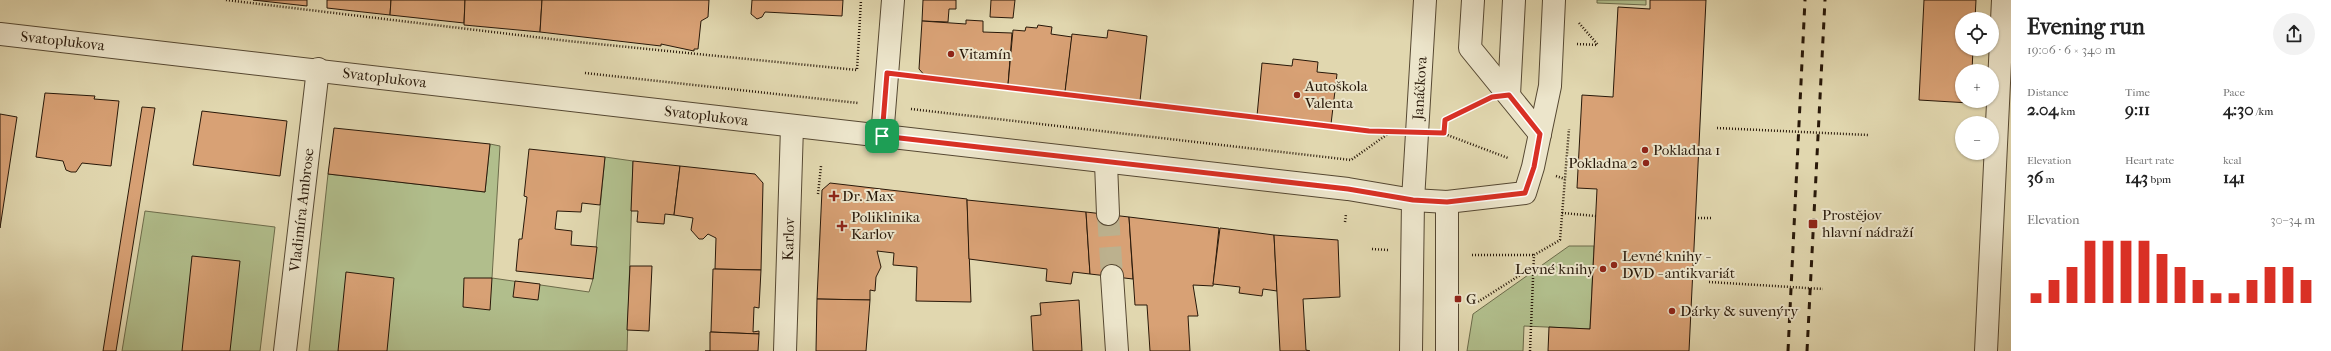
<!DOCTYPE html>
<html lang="en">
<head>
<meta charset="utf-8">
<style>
	:root { --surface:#fff; --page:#f2f2f2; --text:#222; --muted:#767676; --accent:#d93025 }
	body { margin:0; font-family:"IM FELL French Canon",serif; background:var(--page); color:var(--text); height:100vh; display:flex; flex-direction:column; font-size:15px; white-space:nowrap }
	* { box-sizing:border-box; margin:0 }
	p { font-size:13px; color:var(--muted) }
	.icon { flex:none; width:22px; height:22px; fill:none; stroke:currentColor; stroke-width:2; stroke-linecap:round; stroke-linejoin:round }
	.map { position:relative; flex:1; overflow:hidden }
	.drawer { display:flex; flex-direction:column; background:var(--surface); width:320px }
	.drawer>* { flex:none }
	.controls { position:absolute; left:1955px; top:12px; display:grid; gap:8px }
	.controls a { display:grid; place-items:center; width:44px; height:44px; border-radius:50%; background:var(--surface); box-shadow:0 1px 3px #0004; font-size:20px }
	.pin { position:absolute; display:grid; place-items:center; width:34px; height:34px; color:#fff; margin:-17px; border-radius:8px; box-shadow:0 2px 6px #0006 }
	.round { display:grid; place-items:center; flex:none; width:42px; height:42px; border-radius:21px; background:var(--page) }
	.overview { display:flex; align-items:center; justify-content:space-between; height:68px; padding:0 16px }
	h1 { font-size:22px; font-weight:700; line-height:30px }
	.stats { display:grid; grid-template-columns:repeat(3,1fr); gap:6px; height:68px; padding:4px 16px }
	.stats div { display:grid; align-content:center }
	.stats b { font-size:17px; font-weight:700 }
	.stats small { font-size:11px; font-weight:400 }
	.stats p { font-size:11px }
	.chart { height:112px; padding:8px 16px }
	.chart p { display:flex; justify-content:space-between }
	.chart svg { width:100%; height:72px; margin-top:4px; stroke:var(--accent); stroke-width:6 }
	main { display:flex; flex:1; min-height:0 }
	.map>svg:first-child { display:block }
	.green { fill:#b1be8c; stroke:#6c6b4a }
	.building { fill:#d8a175; stroke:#281809 }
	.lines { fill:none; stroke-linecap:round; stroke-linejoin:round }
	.minor-tunnel { stroke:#bcb18e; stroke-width:22; stroke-dasharray:22 11; stroke-linecap:butt }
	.minor-casing { stroke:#564832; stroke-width:24 }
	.path { stroke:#281809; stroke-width:2.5; stroke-dasharray:1 2; stroke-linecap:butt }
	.minor { stroke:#ece5cb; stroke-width:22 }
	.rail { stroke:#281809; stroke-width:3; stroke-dasharray:7 7; stroke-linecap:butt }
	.route-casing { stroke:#fff; stroke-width:8 }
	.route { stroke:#d93025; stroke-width:5 }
	.poi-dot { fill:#8f2418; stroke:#ece5cb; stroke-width:1.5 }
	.labels { text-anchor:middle; stroke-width:4; stroke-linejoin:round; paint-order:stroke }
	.street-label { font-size:15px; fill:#281809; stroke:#ece5cb }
	.poi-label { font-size:15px; fill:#281809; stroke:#ece5cb; text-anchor:start }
</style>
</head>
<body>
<main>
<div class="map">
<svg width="2011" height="351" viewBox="0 0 2011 351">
	<rect width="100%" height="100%" fill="#e1d7af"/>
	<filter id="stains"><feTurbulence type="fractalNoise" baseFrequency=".005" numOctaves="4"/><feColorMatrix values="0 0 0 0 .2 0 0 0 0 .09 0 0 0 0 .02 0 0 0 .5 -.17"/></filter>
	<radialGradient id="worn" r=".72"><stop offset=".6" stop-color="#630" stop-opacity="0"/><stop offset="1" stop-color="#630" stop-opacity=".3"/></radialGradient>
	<g class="green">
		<path d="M1597,0h49v5l-49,-2z"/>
		<path d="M490,144l10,2 -8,132 97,14 4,-13 12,-122 28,4 -6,190h-318l19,-177 157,18z"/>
		<path d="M145,211l130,16 -15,124h-138z"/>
		<path d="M1569,246h25l-4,83 -66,-3 -1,25h-56l6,-37z"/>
	</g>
	<g class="building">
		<path d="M253,0h54v6z"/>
		<path d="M327,0h64l-1,15 -63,-7z"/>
		<path d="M391,0h74l-1,23 -74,-8z"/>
		<path d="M465,0h77l-2,32 -76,-7z"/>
		<path d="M542,0h167l-1,17 -7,4 -3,28h-4v2l-33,-7v2l-121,-14z"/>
		<path d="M752,0h91l-1,16 -77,-4 -3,5 -5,2 -6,-5z"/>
		<path d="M923,0h33v9h-7l-1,13 -26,-1z"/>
		<path d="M991,0h24l-2,18 -23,-1z"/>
		<path d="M1650,0h56l-17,351h-141l1,-24 41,2 7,-140 -20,-1 5,-93 31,2 5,-90 32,2z"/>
		<path d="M1924,0h52l-1,19h-13v30h11l-1,22h-10v30h9l-1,2 -51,-3z"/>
		<path d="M966,20l17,1v11l29,1 -4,52 -82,-8 -7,-8 3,-48 44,3z"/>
		<path d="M1038,25l14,2 -1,7 21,3 -7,55 -57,-7 5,-55 12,1 1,-4 11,1z"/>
		<path d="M1108,30l39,6 -7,65 -75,-9 7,-58 35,4z"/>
		<path d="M1293,59l25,3 -1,10 20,2 -6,50 -74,-8 5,-53 30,3z"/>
		<path d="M45,93l50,3 -1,3 25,2 -8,65 -29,-3 -6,9h-5l-5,-2 -3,-9 -27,-4z"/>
		<path d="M142,107l13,1 -39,243h-13z"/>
		<path d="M202,111l85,10 -7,55 -87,-11z"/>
		<path d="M0,114l17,3 -17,111z"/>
		<path d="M334,128l156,16 -5,48 -157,-18z"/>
		<path d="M529,149l76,8 -5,48 -18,-2 -1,9 -24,-1 -2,18 17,2 -1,14 26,2 -4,32 -77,-8 3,-32h3l5,-42 -3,-1z"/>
		<path d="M633,161l47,5 -6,49 -9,-1 -1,10 -27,-2 1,-11h-7z"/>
		<path d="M680,166l75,8 8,9 -2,87 -46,-1 1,-31 -8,-4 -5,5h-4l-8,-9 2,-12 -19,-3z"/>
		<path d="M830,183l137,16 4,103 -55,-1 1,-34 -24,-2 1,-12 -17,-2 4,16 -5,10 -1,14 -5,-1v10l-53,-1 5,-109z"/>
		<path d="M967,200l119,12 4,62 -17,-2 -2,12 -25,-3 1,-12 -78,-10z"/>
		<path d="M1086,212l43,5 4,62 -43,-5z"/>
		<path d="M1129,217l90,11 -6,58 -20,-1 5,31h-10l2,35h-40l-3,-46h-12z"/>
		<path d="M1220,228l54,7 3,56 -14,-2 -1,7 -23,-3 1,-6 -27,-3z"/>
		<path d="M1274,235l64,5 2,57 -37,2 3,51 4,1h-30z"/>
		<path d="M192,256l48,5 -10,90h-48z"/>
		<path d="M630,266h22l-3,65 -22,-1z"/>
		<path d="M713,269l48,1 -2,38 -5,-1 -1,25 6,-1v3l-48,-2z"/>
		<path d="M346,272l48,6 -7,73h-49z"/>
		<path d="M464,278h28l-2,32 -27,-3z"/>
		<path d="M515,281l25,3 -2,16 -25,-3z"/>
		<path d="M817,299l53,1 -4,51h-50z"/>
		<path d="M1079,300l3,51h-49l-2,-35 10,-1 -1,-12z"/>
		<path d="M710,332l49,2 -1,17h-53h5z"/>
	</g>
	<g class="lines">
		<path class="minor-tunnel" d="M1108,214l4,62"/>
		<defs>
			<g id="minor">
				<path d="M1473,0l-3,48 70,86"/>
				<path id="s1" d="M0,34c450,49 898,107 1348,155l65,11 34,2 78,-9 8,-26 17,-81 4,-86"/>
				<path d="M1509,95l5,-95"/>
				<path d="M882,137l11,-137"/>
				<path d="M1106,163l2,51"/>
				<path d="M1447,202v149"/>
				<path d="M1112,276l5,75"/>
				<path id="s2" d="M285,351l33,-282"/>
				<path id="s3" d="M785,351l7,-224"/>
				<path id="s4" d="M1411,351l2,-151 12,-200"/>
				<path d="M1986,351l17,-351"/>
			</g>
		</defs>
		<use href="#minor" class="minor-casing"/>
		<g class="path">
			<path d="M226,0l342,41 289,29 4,-70"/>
			<path d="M1579,23l19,22"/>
			<path d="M1577,44l21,1"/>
			<path d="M585,73l273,30"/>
			<path d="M914,76l12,3 443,52h22"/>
			<path d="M911,109l440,51 41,-29"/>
			<path d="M1445,122l37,-20"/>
			<path d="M1717,128l151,7"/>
			<path d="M1442,133l66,25"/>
			<path d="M1556,176l9,3"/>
			<path d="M818,194l3,-28"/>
			<path d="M1562,213l34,3"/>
			<path d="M1695,218h17"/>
			<path d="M1345,222l1,-8"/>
			<path d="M1372,249l16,1"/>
			<path d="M1472,255h62"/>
			<path d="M1709,282l114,7"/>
			<path d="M1473,305l60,-38"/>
			<path d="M1530,351l4,-96 26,-15 9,-111"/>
		</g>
		<use href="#minor" class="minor"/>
		<g class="rail">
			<path d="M1788,351l17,-351"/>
			<path d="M1807,351l18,-351"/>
		</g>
	</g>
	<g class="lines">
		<defs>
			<path id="route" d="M887,73l482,58 75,2 1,-13 47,-23 17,-2 31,39 -6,33 -9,26 -78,9 -34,-2 -65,-11 -466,-53z"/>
		</defs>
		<use href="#route" class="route-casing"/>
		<use href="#route" class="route"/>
	</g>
	<g class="poi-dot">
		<circle cx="951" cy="54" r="4"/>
		<circle cx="1297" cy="95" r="4"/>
		<circle cx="1645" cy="150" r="4"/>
		<circle cx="1646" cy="163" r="4"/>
		<path d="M832 190h4v4h4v4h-4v4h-4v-4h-4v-4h4z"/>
		<rect x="1808" y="219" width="10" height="10" rx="2"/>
		<path d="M840 220h4v4h4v4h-4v4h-4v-4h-4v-4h4z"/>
		<circle cx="1614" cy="265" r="4"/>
		<circle cx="1603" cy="269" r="4"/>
		<rect x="1454" y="295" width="8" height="8" rx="2"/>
		<circle cx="1672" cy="311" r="4"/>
	</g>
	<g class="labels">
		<g class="street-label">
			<text dy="5" stroke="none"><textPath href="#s1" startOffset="63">Svatoplukova</textPath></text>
			<text dy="5" stroke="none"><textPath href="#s1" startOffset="387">Svatoplukova</textPath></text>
			<text dy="5" stroke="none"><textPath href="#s4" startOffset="263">Janáčkova</textPath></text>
			<text dy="5" stroke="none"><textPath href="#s1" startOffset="711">Svatoplukova</textPath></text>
			<text dy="5" stroke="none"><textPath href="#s2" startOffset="142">Vladimíra Ambrose</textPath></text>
			<text dy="5" stroke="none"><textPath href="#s3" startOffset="112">Karlov</textPath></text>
		</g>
		<g class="poi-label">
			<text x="959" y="59">Vitamín</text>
			<text x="1305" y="91">Autoškola<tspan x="1305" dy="17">Valenta</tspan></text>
			<text x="1653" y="155">Pokladna 1</text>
			<text x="1638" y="168" text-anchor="end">Pokladna 2</text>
			<text x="842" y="201">Dr. Max</text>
			<text x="1822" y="220">Prostějov<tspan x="1822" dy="17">hlavní nádraží</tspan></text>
			<text x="851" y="222">Poliklinika<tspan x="851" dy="17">Karlov</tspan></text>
			<text x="1622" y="261">Levné knihy -<tspan x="1622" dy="17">DVD - antikvariát</tspan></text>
			<text x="1595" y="274" text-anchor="end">Levné knihy</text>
			<text x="1466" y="304">G</text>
			<text x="1680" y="316">Dárky &amp; suvenýry</text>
		</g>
	</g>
	<rect width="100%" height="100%" filter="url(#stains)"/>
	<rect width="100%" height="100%" fill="url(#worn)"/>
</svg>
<div class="controls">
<a><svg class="icon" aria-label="locate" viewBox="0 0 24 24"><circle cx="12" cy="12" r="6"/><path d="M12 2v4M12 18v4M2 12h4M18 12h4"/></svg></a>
<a>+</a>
<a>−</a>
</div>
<div class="pin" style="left:882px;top:136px;background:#1e9e55"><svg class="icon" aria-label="arrive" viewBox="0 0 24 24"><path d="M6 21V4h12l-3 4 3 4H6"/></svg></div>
</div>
<section class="drawer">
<div class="overview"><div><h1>Evening run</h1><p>19:06 · 6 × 340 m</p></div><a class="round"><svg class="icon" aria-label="share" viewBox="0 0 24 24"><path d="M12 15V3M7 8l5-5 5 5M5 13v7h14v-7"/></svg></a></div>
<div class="stats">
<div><p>Distance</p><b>2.04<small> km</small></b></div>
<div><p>Time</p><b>9:11</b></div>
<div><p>Pace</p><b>4:30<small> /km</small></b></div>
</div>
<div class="stats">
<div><p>Elevation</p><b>36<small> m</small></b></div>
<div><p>Heart rate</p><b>143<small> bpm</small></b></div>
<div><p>kcal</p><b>141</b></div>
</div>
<div class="chart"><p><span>Elevation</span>30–34 m</p>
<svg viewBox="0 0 160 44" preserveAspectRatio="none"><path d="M5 44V38M15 44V30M25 44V22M35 44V6M45 44V6M55 44V6M65 44V6M75 44V14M85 44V22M95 44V30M105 44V38M115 44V38M125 44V30M135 44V22M145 44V22M155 44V30"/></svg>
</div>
</section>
</main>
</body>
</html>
